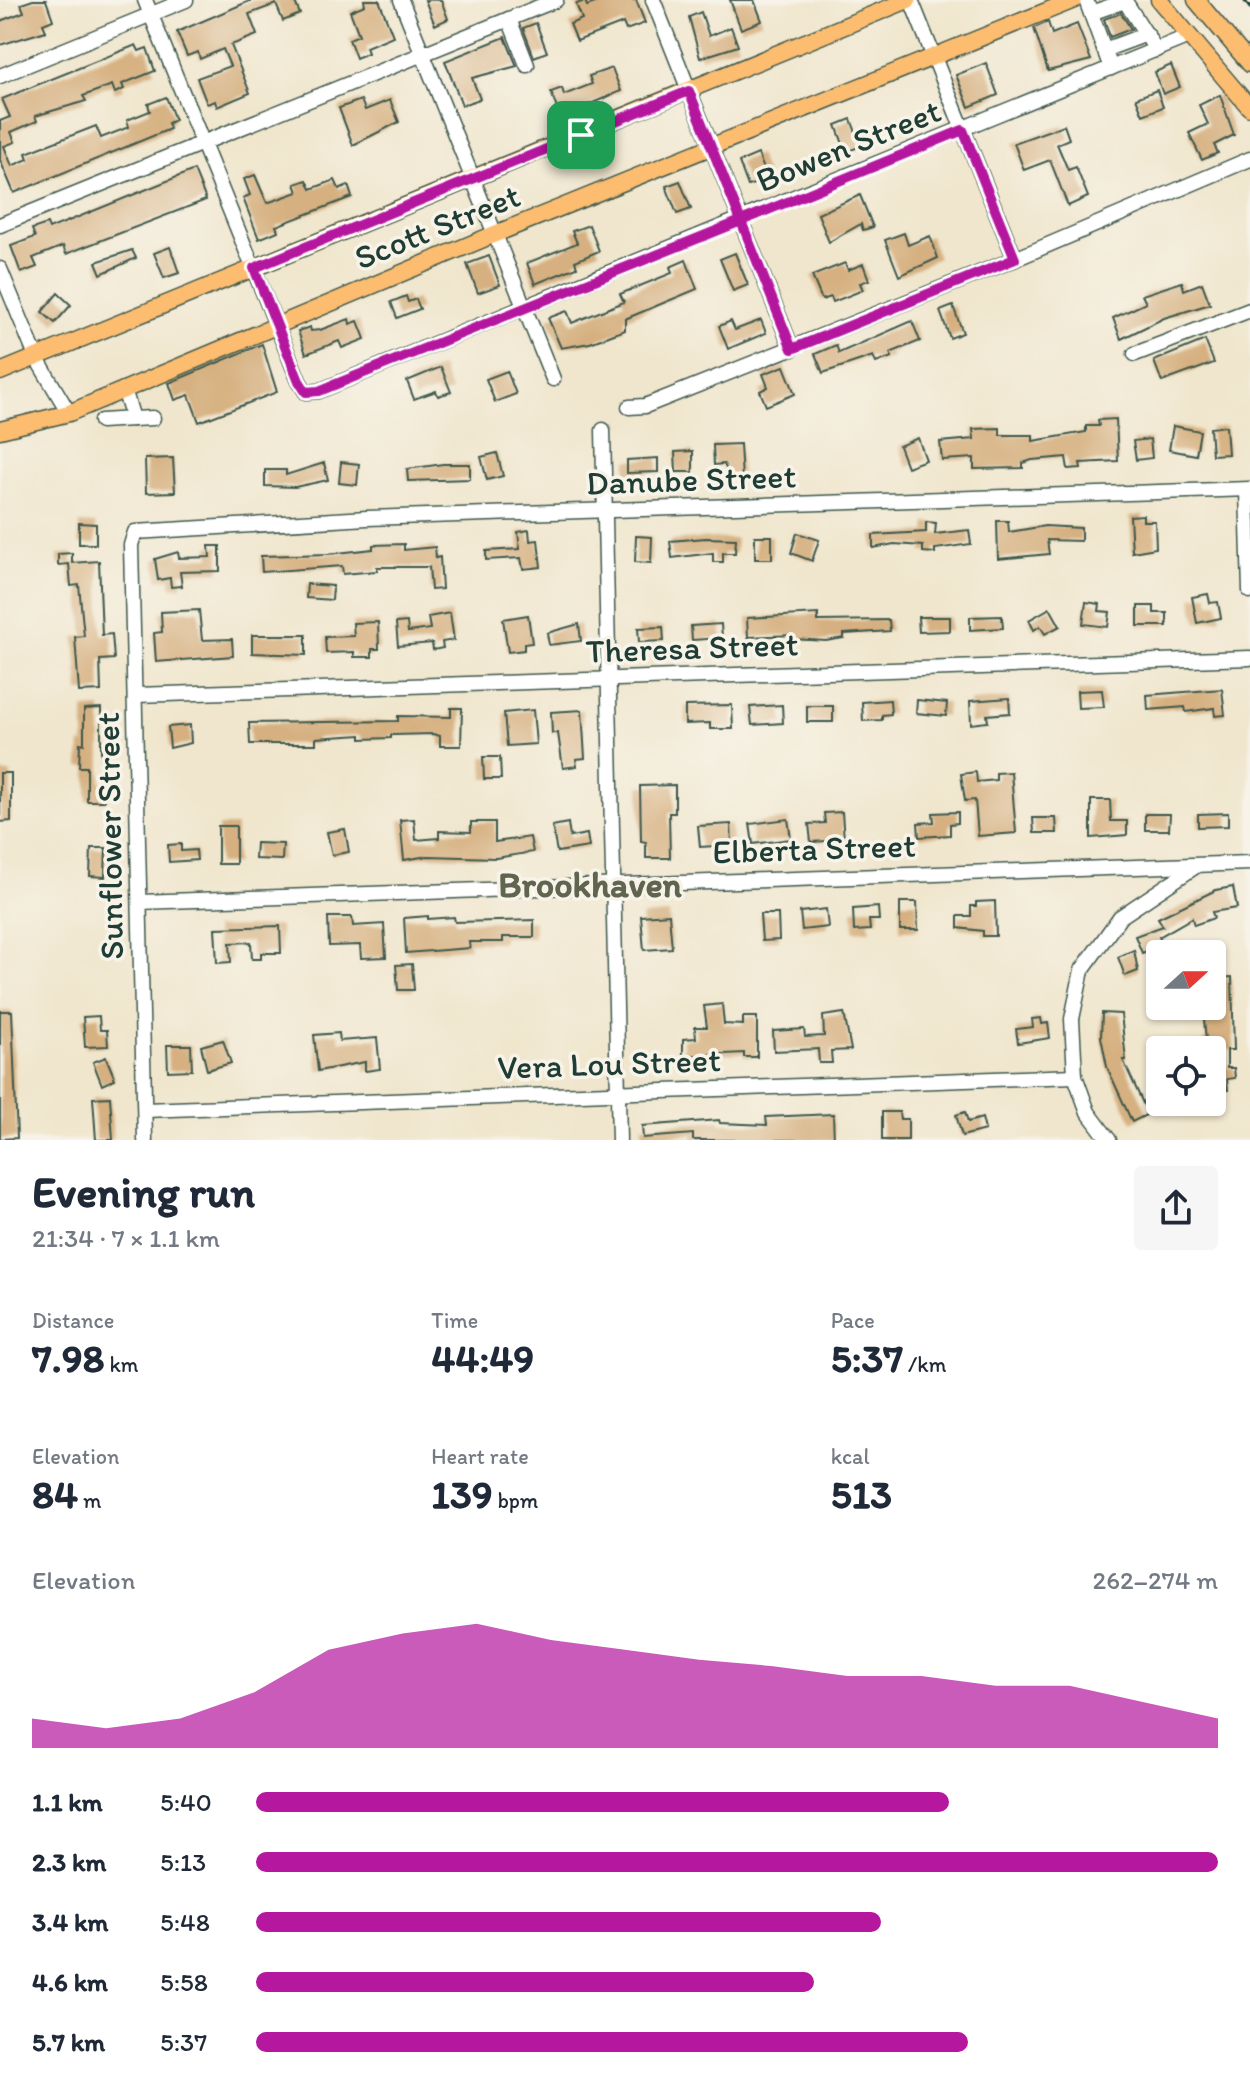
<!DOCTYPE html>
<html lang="en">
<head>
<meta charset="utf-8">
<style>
	:root { --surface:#fff; --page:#f6f6f7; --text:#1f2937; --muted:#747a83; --accent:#b5179e }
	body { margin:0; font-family:Itim,sans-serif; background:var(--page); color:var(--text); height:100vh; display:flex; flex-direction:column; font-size:30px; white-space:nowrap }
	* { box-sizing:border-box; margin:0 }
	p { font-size:26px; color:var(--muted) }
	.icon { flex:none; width:44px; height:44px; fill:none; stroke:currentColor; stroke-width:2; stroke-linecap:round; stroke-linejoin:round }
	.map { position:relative; height:1140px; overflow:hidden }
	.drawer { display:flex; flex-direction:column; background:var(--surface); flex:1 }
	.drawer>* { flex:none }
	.needle { width:52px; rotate:69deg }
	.controls { position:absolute; left:1146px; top:940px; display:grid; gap:16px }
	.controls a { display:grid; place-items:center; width:80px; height:80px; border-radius:8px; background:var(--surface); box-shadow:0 2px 6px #0004; font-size:40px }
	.pin { position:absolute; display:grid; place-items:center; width:68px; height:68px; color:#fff; margin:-34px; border-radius:16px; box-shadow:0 4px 12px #0006 }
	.round { display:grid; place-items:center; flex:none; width:84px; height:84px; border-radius:8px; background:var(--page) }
	.head { display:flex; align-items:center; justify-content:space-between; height:136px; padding:0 32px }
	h1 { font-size:44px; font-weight:700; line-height:60px }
	.stats { display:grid; grid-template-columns:repeat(3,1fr); gap:12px; height:136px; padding:8px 32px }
	.stats div { display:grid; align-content:center }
	.stats b { font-size:40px; font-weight:700 }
	.stats small { font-size:22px; font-weight:400 }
	.stats p { font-size:22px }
	.chart { height:224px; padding:16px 32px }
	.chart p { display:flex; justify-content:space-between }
	.chart svg { width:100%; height:144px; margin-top:8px; fill:var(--accent); opacity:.7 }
	ul { padding:0 32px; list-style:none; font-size:26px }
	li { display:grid; grid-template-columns:128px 96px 1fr; align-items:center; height:60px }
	li i { height:20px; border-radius:10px; background:var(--accent) }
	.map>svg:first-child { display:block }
	.building { fill:#d6b080 }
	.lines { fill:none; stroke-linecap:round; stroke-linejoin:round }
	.minor-casing { stroke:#3e564b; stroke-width:17 }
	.major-casing { stroke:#3e564b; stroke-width:19 }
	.minor { stroke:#fff; stroke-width:14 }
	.major { stroke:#fcbd6f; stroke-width:16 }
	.rail { stroke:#1f3d34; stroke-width:3 }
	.route-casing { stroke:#fff; stroke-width:16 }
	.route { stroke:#b5179e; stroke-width:10 }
	.labels { text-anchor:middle; stroke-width:7; stroke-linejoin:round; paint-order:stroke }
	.street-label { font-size:34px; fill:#1f3d34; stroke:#f7f3e8 }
	.neighbourhood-label { font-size:36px; font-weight:bold; fill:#5f654f; stroke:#f7f3e8 }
</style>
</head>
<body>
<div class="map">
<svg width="1250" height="1140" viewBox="0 0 1250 1140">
	<rect width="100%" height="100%" fill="#f7f3e8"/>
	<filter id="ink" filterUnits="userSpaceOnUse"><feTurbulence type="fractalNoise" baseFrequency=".0125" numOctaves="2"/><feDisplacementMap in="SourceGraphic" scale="16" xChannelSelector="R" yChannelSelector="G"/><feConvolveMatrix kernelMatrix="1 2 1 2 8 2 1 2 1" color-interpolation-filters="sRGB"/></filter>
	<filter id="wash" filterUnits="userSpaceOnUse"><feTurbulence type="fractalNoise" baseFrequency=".006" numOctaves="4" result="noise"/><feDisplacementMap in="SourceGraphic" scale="32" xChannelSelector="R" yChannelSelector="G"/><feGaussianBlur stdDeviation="1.8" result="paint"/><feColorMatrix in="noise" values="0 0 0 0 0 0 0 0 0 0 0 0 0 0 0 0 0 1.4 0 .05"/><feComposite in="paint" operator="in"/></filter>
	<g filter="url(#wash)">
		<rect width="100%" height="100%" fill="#f0e6cd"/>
		<g id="blocks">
			<g class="building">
				<path d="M33,0h13l7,20 -10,4 3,7 -46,14v-24l24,-9 -3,-8z"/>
				<path d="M252,0h42l6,14 -17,7 -7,-17 -27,10 8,21 -26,10 19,48 -33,14 -2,-6 -8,3 -10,-26 33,-12 -7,-17 -23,10 -2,-7 -11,4 -10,-24z"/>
				<path d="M364,0h15l14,36 -27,11 2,6 -12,5 -7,-19 10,-4 -9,-24 15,-6z"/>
				<path d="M425,0h16l7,19 -13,6z"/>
				<path d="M603,0h33l9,23 -19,7 -3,-7 -46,18 -7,-17 12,-5 -6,-15 9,-3 2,5z"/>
				<path d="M730,0h24l8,21 -21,8z"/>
				<path d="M701,12l8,24 22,-9 7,19 -38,12 -11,-41z"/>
				<path d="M1121,13l10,16 -21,8 -6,-18z"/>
				<path d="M1048,22l4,12 25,-10 14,36 -43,11 -14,-43z"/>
				<path d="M536,23l11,29 -13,5 -11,-29z"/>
				<path d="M505,37l12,29 -45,12 8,21 -18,6 -17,-44z"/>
				<path d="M136,45l3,6 8,-3 8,23 -33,13 2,5 -9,4 -3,-8 -29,11 3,5 -51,15 2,5 -26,11 4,10 -11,4 8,20 16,-7 -2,-6 70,-27 5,12 28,-11 -2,-7 23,-9 -2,-7 18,-7 9,23 -7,3 2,6 -156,64 -14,-33v-39l10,-4 -8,-18z"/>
				<path d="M986,63l12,32 -29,12 -13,-32z"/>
				<path d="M1171,65l9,22 -17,7 -8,-22z"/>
				<path d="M612,68l9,23 -61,26 -9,-25 11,-4 2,7 28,-11 -3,-8z"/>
				<path d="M1157,90l6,17 -20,8 -7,-17z"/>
				<path d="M1220,95l14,40 -20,10 4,8 -16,7 -13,-27 19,-9 -9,-19z"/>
				<path d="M361,100l4,10 25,-10 9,22 -46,23 -14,-37z"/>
				<path d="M851,119l10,27 -15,6 -10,-27z"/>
				<path d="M1064,125l5,14 -12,5 11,26 8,-3 12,30 -20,9 -18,-46 -26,10 -10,-27z"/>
				<path d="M758,154l10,25 -20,7 -9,-24z"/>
				<path d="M194,170l12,30 -140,54 -3,-8 -30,12 4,9 -16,6 -10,-27 24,-9 -3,-8 15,-5 2,5z"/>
				<path d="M255,175l12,28 31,-11 -3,-8 12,-4 4,9 24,-9 4,9 9,-4 4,12 -76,29 2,5 -19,8 -16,-41 7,-3 -6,-16z"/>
				<path d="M680,181l11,28 -14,5 -11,-28z"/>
				<path d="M860,195l13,32 -10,3 -2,-6 -32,18 -11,-28z"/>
				<path d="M589,225l10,26 -24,10 2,6 -42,17 -8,-21 50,-20 -5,-12z"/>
				<path d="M904,233l4,12 22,-9 8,22 -39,18 -14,-36z"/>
				<path d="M170,247l9,26 -15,5 -10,-25z"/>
				<path d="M132,250l4,8 -35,16 -5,-12z"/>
				<path d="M735,253l13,32 -15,6 -13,-32z"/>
				<path d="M489,256l11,29 -22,8 -11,-29z"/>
				<path d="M686,260l11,29 -72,30v11l-35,13 -29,5 -13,-30 19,-7 5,12 52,-21 -4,-8 52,-21 -2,-6z"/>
				<path d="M845,263l3,7 15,-6 6,16 -9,3 3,7 -30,12 -2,-5 -9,3 -10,-24z"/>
				<path d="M1182,282l2,8 18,-7 8,21 -46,14 -43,21 -8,-21 33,-15 -4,-8z"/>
				<path d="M58,293l13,12 -16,18 -13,-11z"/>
				<path d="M406,296l2,6 8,-3 4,10 -23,9 -6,-16z"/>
				<path d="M953,306l10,27 -13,5 -10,-27z"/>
				<path d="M349,319l1,5 8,-3 7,18 -23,9 -3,-7 -33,13 -8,-23 12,-4 1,4 9,-1z"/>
				<path d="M761,320l5,13 -38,16 -9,-23 12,-5 4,9z"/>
				<path d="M912,321l8,20 -30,12 2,4 -16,6 -3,-7 -50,17 -8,-19 21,-9 3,8z"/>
				<path d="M1205,340l9,23 -52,19 -8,-21z"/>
				<path d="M262,344l15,48 -78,30 -10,-27 -14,5 -6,-17z"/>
				<path d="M784,366l11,28 -29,12 -6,-15 8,-4 -5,-13z"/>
				<path d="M441,367l10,25 -13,4 -2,-5 -22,8 -7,-18z"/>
				<path d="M507,371l9,23 -21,8 -9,-23z"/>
				<path d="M1116,419l2,42 -38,2 1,5 -13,1 -2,-12 -34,3 -9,3v5l-49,1v-11l-32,2 -2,-18 34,-3 -1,-10 27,-1v7h33v6l53,-9v-6h13l-1,-6z"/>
				<path d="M1173,426l27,5 -4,24 -27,-5z"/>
				<path d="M1226,426l2,28 -16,1 -2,-27z"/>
				<path d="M918,438l8,22 -19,7 -8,-21z"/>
				<path d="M1150,439l2,19 -16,2 -3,-19z"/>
				<path d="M740,444l2,35 -11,1 -7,-16 -10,1 -1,-20z"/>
				<path d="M693,451v21h-17l-1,-20z"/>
				<path d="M497,453l6,23 -16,4 -6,-23z"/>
				<path d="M173,458l2,34 -29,1 -1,-34z"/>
				<path d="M658,458v14l-31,1v-13z"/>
				<path d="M341,462l18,2 -2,21 -18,-2z"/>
				<path d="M324,463l4,17 -33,7 -30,-1v-16h21v5z"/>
				<path d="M443,464h27v15l-62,2 -1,-12z"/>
				<path d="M1143,515v6h12l1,27 -24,4 -2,-36z"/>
				<path d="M997,521h11l1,11 36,-6 36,2v13l-34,-1 2,14 -51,5z"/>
				<path d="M926,522l10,1 -1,11 34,-4 2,14 -36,5v4l-12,-1v-6l-29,-2 -21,4v-13l53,-3z"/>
				<path d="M79,523l17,1v20h-17z"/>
				<path d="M529,530l1,11 8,-1 3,27 -18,2 -2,-11 -35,2v-9l34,-2 -2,-17z"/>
				<path d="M797,533l22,7 -7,21 -21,-8z"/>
				<path d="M636,536l16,1 -1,26 -16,-1z"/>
				<rect x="755" y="536" width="17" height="23"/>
				<path d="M706,538l30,1 -1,14h-12v9h-10v-9l-41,5 -2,-17z"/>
				<path d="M404,544v6l31,-3 1,11 4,-1 2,32 -11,1 -2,-23h-52v4l-34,3 -1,-8 -80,6 -1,-16 67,-2 45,-5v-4z"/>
				<path d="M209,546h11v25l-40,1 2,14 -11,1 -1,-9 -12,2 -3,-21 23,-7 1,6 31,-1z"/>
				<path d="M72,553v10l27,-2 3,74 10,-1 2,25 -14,1 1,31 -22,1 -4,-55 9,-1 -5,-51 -8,1 -2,-22 -11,1v-11z"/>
				<path d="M307,584l26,2 -1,14 -26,-2z"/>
				<path d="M1208,594l2,9 8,-1 3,16 -24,5 -5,-26z"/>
				<path d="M1086,602l14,2 -1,7 11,1 -2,15 -25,-3z"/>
				<path d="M1138,606h16v7h13v13h-29z"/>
				<path d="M1050,608l10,18 -15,8 -5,-8 -6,4 -5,-10z"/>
				<path d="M199,610l3,30 30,-1 1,17 -77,6 -2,-29 8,-1 -1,-20z"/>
				<path d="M450,613l4,27 -12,2 1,6 -10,2 -1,-7 -34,3 -2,-23 11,-1 1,10 22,-3 -2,-12z"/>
				<path d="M818,614v7l71,-1 1,11 -46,3v4l-18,3 -33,-2v-4l-45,2 -1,-19z"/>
				<path d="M528,615l4,28 -8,1v6l-16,2 -5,-33z"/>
				<path d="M1002,616l1,12 -33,2v-13z"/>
				<path d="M918,617h32v14l-31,1z"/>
				<path d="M378,622l1,27h-7v8h-18v-5l-28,1 -1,-16 29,-1 -1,-13z"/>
				<path d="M579,624l2,17 -32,4 -2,-12z"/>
				<path d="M721,624l1,14 -30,2 -1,-14z"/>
				<path d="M663,627l1,14 -25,1 -1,-14z"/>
				<path d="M252,635h54v20l-54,-2z"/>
				<path d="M1222,689l3,26 -10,1 -1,-8 -28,4 -1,-5 -37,3 -1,-15z"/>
				<path d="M1102,690l2,17 -26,1 -1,-17z"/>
				<path d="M1009,698l1,15 -23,2 1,7 -17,2 -1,-23z"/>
				<path d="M890,700l1,14 -9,1v5l-19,1 -1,-19z"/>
				<path d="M917,700l30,3 -1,13 -30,-3z"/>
				<path d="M732,705l1,24h-23v-6l-25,1v-18z"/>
				<path d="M782,705l1,18 -31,2 -2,-18z"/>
				<rect x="807" y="706" width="26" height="16"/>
				<path d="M101,708v75l3,-1v19h-17v-34h-8l1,-24 4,1v-35z"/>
				<path d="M451,708h11l-1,38h-21v-10l-7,-2 -42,1v3l-30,1v-4l-45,3v6h-66l-1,-21 149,-2v-5l53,1z"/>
				<path d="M533,710l3,34 -29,2 -3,-33z"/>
				<path d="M582,710l3,48 -9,1 1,7 -14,2 -5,-35h-6l-1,-21z"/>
				<path d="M190,725l1,18 -21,5 -2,-21z"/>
				<path d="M483,757h17l1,22h-17z"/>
				<path d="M976,772l1,10 19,-2v-7l15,-1 5,61 -38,3 -3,-36 -10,1 -4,-27z"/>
				<path d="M0,773h11v48l-11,1z"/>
				<path d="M675,785v28h-6l1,45h-24v-16l-5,-1 -1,-55z"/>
				<path d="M1091,800h19l1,21h16v14l-36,3z"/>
				<path d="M842,812l2,28 -33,2 -2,-18 16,-1 -1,-10z"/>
				<path d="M958,812v11l-8,1v11l-31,2 -1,-14 16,-1 -1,-9z"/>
				<path d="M1228,813v13l-30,1v-13z"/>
				<path d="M1145,814h25l-1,16h-24z"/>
				<path d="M1033,818h23l1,15h-23z"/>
				<path d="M414,819l2,21 23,-2v-7l32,1v-10h24v20l35,-5 3,15 -37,6 -68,-2 -24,4 -4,-40z"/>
				<path d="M788,819l3,20 -38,5 -3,-20z"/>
				<path d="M568,823l2,14 17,-3 2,13 -32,5 -5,-26z"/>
				<path d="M731,824l1,21 -32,2 -2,-21z"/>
				<rect x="218" y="826" width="18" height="38"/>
				<path d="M345,829l4,23 -17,3 -5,-23z"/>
				<path d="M256,843l27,1 -1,16 -27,-1z"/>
				<path d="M181,844v7l15,-1 1,10 -28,2 -1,-17z"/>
				<path d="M91,848h15l-1,29 -15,-1z"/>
				<path d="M1233,887l4,21 -25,4 2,6 -20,7 -2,-7 -33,19 4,8 -21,8 -7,-17 28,-10 -5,-8 58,-28z"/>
				<path d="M995,901l1,35h-13v-5l-25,-3v-12h13v-10h5v-4z"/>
				<path d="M900,902h17l1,28h-18z"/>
				<path d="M878,907l1,13h-10l1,10 -16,1 -1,-22z"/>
				<path d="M826,909l2,18 -26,3 -2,-18z"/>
				<path d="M669,914l3,34 -28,2 -3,-34z"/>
				<path d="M760,914h18l1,26 -17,1z"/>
				<path d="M428,916v3l26,-2 1,5 79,-2v17h-31v5h-34l1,6 -64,5 -2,-35z"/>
				<path d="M328,917h24l1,9 31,-2 2,33 -25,1 -1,-13 -31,1z"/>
				<path d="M280,926l1,27h-20v6h-9l-1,-17 -21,1 1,19 -14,1 -2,-35z"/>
				<path d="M1134,950l4,21 -13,5 -7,-19z"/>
				<path d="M412,964l2,26h-16l-2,-25z"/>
				<path d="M1232,977l2,73h-7v18h7l1,10 -8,1 1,11 -16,1v-41h-10v-10h4l-3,-31 9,-1v-30z"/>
				<path d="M722,1004l2,20 19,1v-8h14v40h-13v-4l-61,3v-17l13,-1 -1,-11h12l-3,-21z"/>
				<path d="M0,1011h12l5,127 -17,1z"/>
				<path d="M844,1013l7,37 -20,1 1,12h-13l-1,-14 -44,2 -1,-20 31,-2 1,8 19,-1 -1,-20z"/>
				<path d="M1102,1013l19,1 5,46h-3l25,54 -16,8 -25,-55 -6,-30z"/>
				<path d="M99,1016l1,14h7l1,16 -23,1 -2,-30z"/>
				<path d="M1041,1018l1,6 6,-1 2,15 -32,5 -2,-14 17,-2 -1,-8z"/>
				<path d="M339,1033l1,8 37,-3 3,31 -15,2v-9l-47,9 -4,-36z"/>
				<path d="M223,1040l8,23 -24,7 -6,-24z"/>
				<path d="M167,1045h24l1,25 -24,1z"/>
				<path d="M106,1057l9,22 -13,6 -9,-23z"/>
				<path d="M110,1097l3,43h-17l-3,-42z"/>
				<path d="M882,1112h17l1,7h8v21h-26z"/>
				<path d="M965,1112l3,10 14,-4 3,12 -23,6 -6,-21z"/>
				<path d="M833,1114l1,26h-141v-6l-50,4 -1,-12 77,-6 1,3 47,2 -1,-8z"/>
			</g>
		</g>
	</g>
	<g filter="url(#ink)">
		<use href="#blocks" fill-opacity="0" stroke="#3e564b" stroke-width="2"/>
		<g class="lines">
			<defs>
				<g id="minor">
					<path d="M145,0l154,381 7,11 13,-1 870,-355"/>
					<path d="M401,0l152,379"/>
					<path d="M653,0l139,349"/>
					<path d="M911,0l104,259"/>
					<path d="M1086,0l25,68"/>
					<path d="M1091,13l34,-12 31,49"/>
					<path d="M509,19l18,46"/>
					<path d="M1104,50l43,-16"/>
					<path d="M0,76l186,-76"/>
					<path d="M0,225l556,-225"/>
					<path d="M0,269l37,90 32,54"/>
					<path d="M1135,354l115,-44"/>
					<path d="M124,389l9,30 20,-1"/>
					<path d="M629,407l16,-1 370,-147 235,-100"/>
					<path d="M101,421l32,-2"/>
					<path d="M603,430l16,710"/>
					<path d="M1247,490l3,101"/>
					<path d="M136,695l1114,-37"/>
					<path d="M140,902l1110,-39"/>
					<path d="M145,1110l930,-34"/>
					<path d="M145,1140l-14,-595 4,-13 232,-14 883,-29"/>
					<path d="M1109,1140l-21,-28 -13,-36 -3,-57 10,-49 38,-53 76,-51"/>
				</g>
				<g id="major">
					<path d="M1159,0l91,108"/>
					<path d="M1196,0l54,64"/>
					<path d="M0,372l908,-372"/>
					<path d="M0,430l69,-17 426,-179 579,-234"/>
				</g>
			</defs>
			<use href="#minor" class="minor-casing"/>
			<use href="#major" class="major-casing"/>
			<use href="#minor" class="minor"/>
			<use href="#major" class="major"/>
			<path class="rail" d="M1244,0l6,8"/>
		</g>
	</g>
	<g class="lines" filter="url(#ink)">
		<defs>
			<path id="route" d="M581,135l-327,133 45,113 7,11 13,-1 422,-170 51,128 223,-90 -52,-129 -222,91 -52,-130 -108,44"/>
		</defs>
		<use href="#route" class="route-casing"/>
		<use href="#route" class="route"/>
	</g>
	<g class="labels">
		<g class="street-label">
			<text transform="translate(848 145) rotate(-22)" y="12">Bowen Street</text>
			<text transform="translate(437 226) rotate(-22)" y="12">Scott Street</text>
			<text transform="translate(691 479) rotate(-2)" y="12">Danube Street</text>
			<text transform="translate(692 647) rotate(-2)" y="12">Theresa Street</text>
			<text transform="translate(109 836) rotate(-91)" y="12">Sunflower Street</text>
			<text transform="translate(814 848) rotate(-2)" y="12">Elberta Street</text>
			<text transform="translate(609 1063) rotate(-2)" y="12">Vera Lou Street</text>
		</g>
		<g class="neighbourhood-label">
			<text x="590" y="897">Brookhaven</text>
		</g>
	</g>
</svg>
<div class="controls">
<a><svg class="needle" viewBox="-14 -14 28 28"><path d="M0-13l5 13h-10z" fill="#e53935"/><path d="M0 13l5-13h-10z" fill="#747a83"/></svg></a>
<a><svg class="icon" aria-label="locate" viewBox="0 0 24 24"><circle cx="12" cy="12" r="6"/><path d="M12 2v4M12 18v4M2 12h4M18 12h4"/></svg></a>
</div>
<div class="pin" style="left:581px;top:135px;background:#1e9e55"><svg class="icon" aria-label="arrive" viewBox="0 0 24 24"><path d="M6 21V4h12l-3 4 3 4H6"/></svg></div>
</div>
<section class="drawer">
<div class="head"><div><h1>Evening run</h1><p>21:34 · 7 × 1.1 km</p></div><a class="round"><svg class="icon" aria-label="share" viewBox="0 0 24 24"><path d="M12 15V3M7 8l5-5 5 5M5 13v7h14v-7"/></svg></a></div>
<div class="stats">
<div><p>Distance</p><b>7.98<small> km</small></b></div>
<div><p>Time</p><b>44:49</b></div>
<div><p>Pace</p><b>5:37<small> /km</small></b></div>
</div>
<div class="stats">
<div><p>Elevation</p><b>84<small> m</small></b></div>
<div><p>Heart rate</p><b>139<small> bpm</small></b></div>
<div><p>kcal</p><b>513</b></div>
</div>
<div class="chart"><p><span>Elevation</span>262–274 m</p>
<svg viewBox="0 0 160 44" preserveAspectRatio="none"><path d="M0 44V35L10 38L20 35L30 27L40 14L50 9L60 6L70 11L80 14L90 17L100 19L110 22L120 22L130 25L140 25L150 30L160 35V44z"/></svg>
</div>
<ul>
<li><b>1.1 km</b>5:40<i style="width:72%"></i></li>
<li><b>2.3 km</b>5:13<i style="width:100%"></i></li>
<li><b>3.4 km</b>5:48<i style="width:65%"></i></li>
<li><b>4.6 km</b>5:58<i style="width:58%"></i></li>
<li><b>5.7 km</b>5:37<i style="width:74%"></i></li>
</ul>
</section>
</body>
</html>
